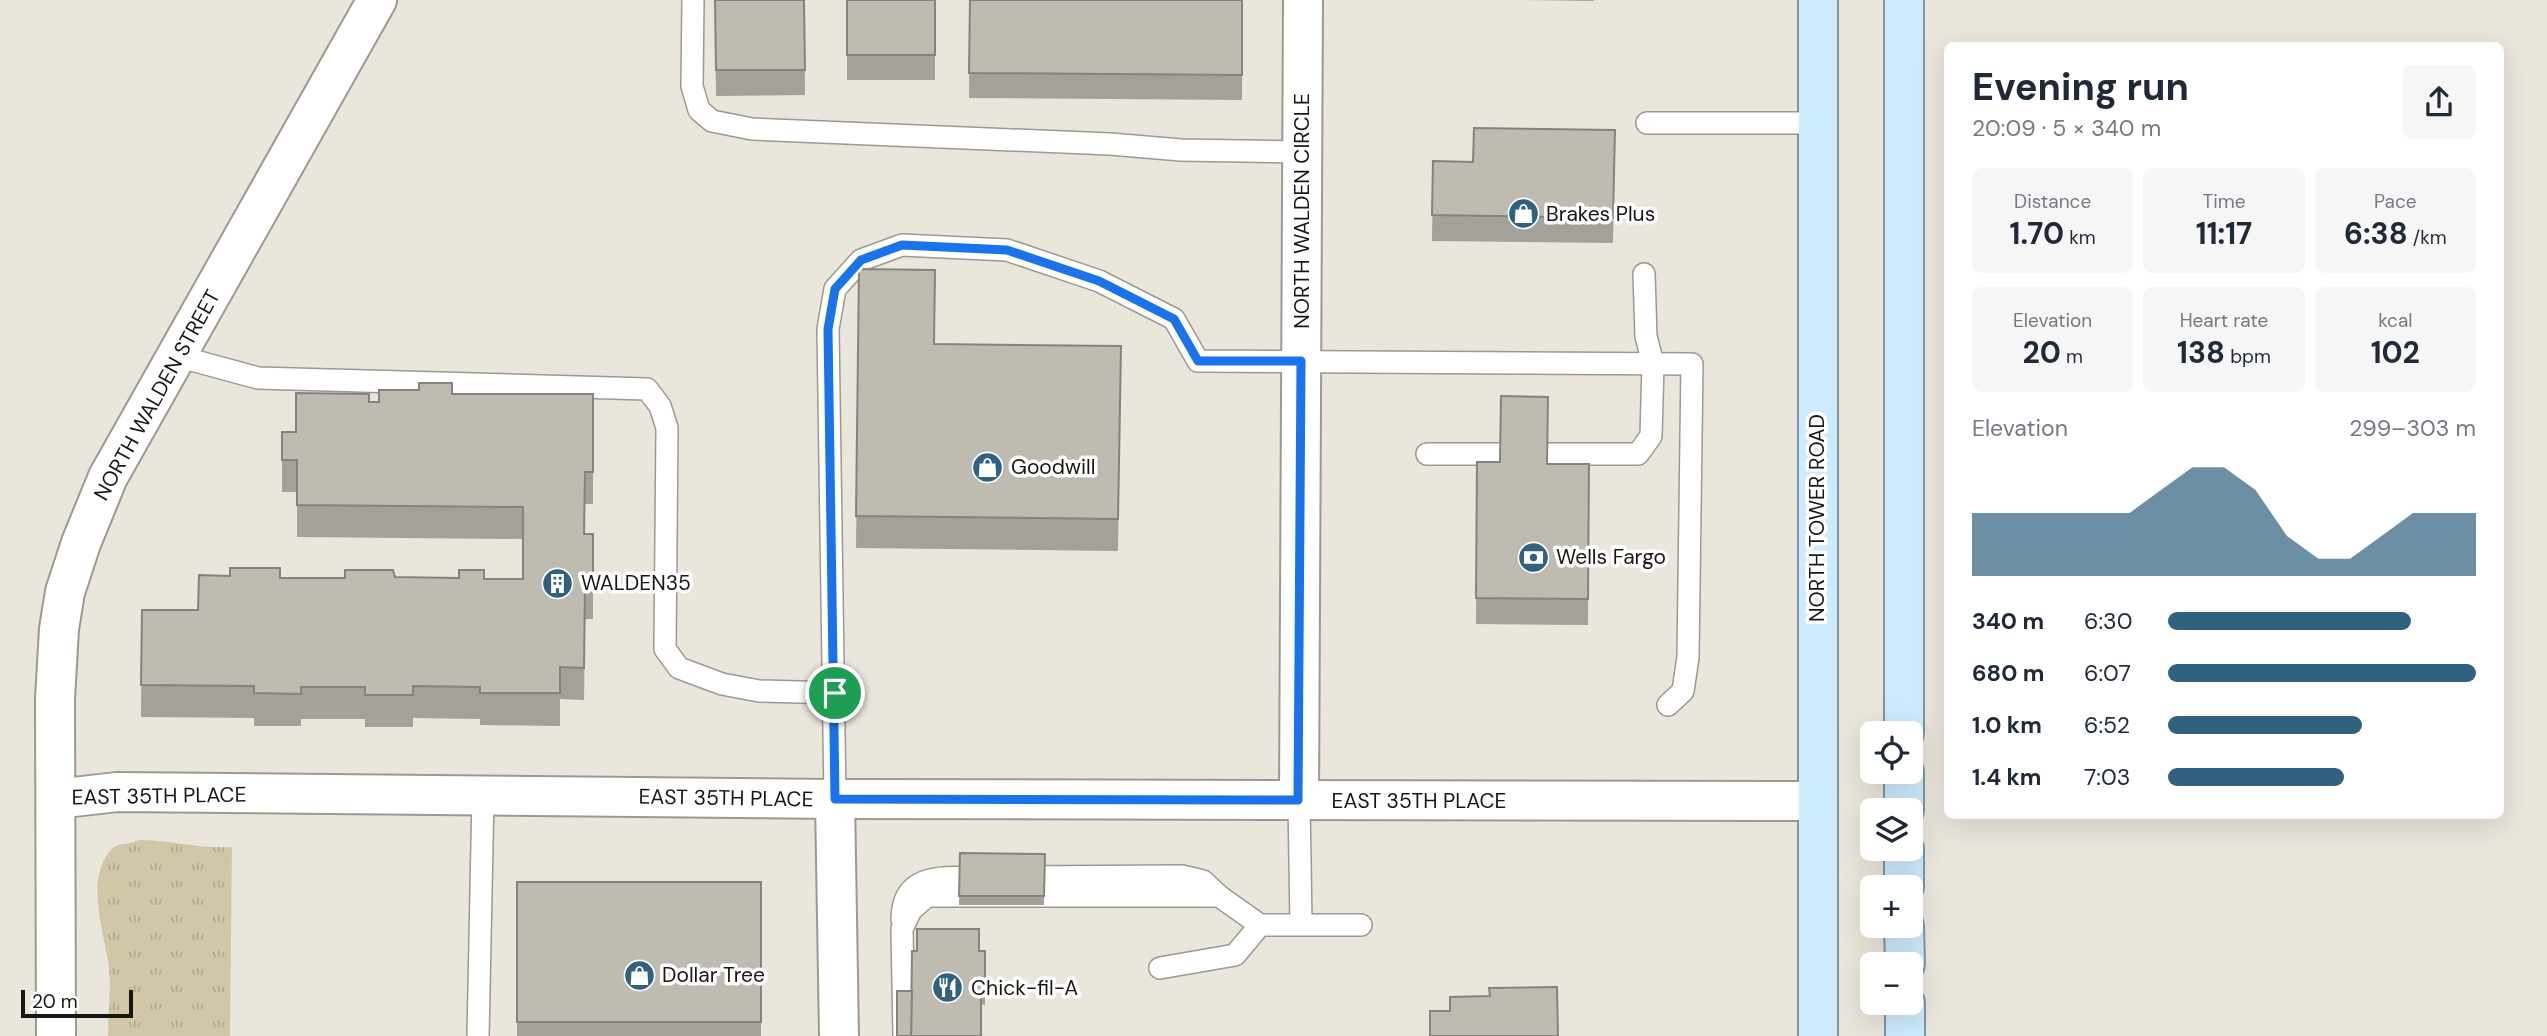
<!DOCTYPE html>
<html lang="en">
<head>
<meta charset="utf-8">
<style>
	:root { --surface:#fff; --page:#f6f6f7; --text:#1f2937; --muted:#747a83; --accent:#30617f }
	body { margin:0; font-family:"DM Sans",sans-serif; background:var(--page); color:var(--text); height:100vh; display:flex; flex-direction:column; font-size:26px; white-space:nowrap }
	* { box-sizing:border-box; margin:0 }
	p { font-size:23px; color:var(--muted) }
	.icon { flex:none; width:38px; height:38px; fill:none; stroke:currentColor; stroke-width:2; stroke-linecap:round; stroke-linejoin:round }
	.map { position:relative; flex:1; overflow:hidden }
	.sheet { position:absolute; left:1944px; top:42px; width:560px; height:777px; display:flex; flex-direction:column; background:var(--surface); border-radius:10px; box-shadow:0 7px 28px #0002 }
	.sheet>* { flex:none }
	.controls { position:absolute; left:1860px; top:721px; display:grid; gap:14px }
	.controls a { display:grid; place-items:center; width:63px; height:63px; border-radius:10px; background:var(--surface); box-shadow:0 7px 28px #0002; font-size:35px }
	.scale { position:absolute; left:21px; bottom:18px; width:112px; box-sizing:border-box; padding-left:7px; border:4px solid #181613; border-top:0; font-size:19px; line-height:24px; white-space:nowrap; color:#181613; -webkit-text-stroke:5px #fff; paint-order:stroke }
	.pin { position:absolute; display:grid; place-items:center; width:60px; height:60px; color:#fff; margin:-30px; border:4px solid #fff; border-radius:50%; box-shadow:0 2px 7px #0007 }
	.round { display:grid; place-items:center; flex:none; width:74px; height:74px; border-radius:10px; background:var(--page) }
	.head { display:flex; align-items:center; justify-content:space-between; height:119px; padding:0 28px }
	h1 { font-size:38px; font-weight:700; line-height:52px }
	.metrics { display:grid; grid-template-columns:repeat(3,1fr); gap:10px; height:119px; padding:7px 28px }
	.metrics div { display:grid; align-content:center; border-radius:10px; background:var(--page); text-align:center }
	.metrics b { font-size:30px; font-weight:700 }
	.metrics small { font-size:19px; font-weight:400 }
	.metrics p { font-size:19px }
	.chart { height:196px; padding:14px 28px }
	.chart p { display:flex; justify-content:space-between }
	.chart svg { width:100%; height:126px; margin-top:7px; fill:var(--accent); opacity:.7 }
	ul { padding:0 28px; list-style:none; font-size:23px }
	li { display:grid; grid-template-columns:112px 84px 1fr; align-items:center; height:52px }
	li i { height:18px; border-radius:9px; background:var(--accent) }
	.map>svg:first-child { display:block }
	.grass { fill:url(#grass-tufts) }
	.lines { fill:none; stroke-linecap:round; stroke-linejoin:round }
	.service-casing { stroke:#9d9990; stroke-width:24 }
	.minor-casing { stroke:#9d9990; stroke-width:42 }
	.tertiary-casing { stroke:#9d9990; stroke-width:42 }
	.primary-casing { stroke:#7a97aa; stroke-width:42 }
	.service { stroke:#fff; stroke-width:21 }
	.minor { stroke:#fff; stroke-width:38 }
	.tertiary { stroke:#fff; stroke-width:38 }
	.primary { stroke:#ceeafd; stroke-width:38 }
	.wall { fill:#a4a198 }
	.building { fill:#bfbbb1; stroke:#86837c; stroke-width:2 }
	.route-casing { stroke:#fff; stroke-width:14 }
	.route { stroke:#1a73e8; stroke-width:9 }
	.labels { text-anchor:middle; stroke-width:7; stroke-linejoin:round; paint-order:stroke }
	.street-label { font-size:21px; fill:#181613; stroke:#fff }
	.poi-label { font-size:21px; fill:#181613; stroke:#fff; text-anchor:start }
</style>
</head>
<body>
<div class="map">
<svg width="2547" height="1036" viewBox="0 0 2547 1036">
	<defs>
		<pattern id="grass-tufts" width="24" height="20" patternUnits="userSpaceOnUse" patternTransform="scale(1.75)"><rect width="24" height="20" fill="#d2c6a8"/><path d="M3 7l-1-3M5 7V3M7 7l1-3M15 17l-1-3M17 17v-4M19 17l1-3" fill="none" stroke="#b4a990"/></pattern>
	</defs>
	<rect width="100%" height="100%" fill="#eae6dc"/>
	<path class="grass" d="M139,840c31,0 61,9 93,7l-2,189h-122c0,-24 4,-52 0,-75 -5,-32 -22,-82 2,-110 8,-10 18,-5 29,-11z"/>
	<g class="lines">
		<defs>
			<g id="service">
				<path d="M693,0l-1,86 7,24 13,11 40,8 358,15 71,6 121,2"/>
				<path d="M1647,123h171"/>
				<path d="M177,356l81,22 389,11 13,17 7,22 -2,221 14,19 43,16 37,7 76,2"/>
				<path d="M1427,454h73"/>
				<path d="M1548,454h90l13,-18 2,-72 -7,-28 -2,-62"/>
				<path d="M835,799l-7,-470 7,-40 26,-29 41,-15 105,5 92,31 75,38 24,42 494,3 -4,293 -5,34 -15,14"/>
				<path d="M1299,800l2,124"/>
				<path d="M1018,877l164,-1 21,5 16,15"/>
				<path d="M902,920c0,-51 47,-42 84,-42"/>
				<path d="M1160,968l75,-13 25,-30h101"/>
				<path d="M478,1036l5,-240"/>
				<path d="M904,1036l-2,-107 9,-19 16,-14h292l41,29"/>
			</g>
			<g id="minor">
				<path d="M56,799l61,-7 718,7 982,2"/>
				<path d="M835,799l4,237"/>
				<path d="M1299,800l4,-800"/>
			</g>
			<path id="tertiary" d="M56,1036l-1,-337 4,-70 6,-37 16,-49 27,-66 269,-477"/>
			<g id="primary">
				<path d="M1904,0v733"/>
				<path d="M1904,772v38"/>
				<path d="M1904,849v38"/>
				<path d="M1904,926l1,38"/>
				<path d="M1905,1003v33"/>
				<path d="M1818,1036v-1036"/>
			</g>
		</defs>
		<use href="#service" class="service-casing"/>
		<use href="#minor" class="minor-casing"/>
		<use href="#tertiary" class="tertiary-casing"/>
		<use href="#primary" class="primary-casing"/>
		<use href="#service" class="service"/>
		<use href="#minor" class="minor"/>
		<use href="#tertiary" class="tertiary"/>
		<use href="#primary" class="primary"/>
	</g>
	<g class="wall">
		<path d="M715,0h89l1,95 -89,1z"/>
		<rect x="847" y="0" width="88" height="80"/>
		<path d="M970,0h272v100l-273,-2z"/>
		<path d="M1520,0h74v1z"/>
		<path d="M1615,130l-2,113 -181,-2 1,-80 40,1z"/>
		<path d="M859,269l75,75 187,2 -3,205 -262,-3z"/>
		<path d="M419,390l33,4h141v110h-8v30h8v85h-8l-1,81 -24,-1v27l-80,-1v-6l-67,-1v9h-48v-8h-64v7h-47v-8l-113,-1 1,-107h56l82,-32 115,-1 128,2v-40l-226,-2v-45h-15v-60h14l73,-30h10z"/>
		<path d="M1477,462l112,2 -1,161 -112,-1z"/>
		<path d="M960,853l85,1 -1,51h-85z"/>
		<rect x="517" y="882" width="244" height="154"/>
		<path d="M979,951h6v54l-73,-14z"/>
	</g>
	<g class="building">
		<path d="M715,0h89l1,70h-89z"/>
		<rect x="847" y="0" width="88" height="55"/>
		<path d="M970,0h272v75l-273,-2z"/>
		<path d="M1474,128l141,2 -2,88 -181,-3 1,-54 40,1z"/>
		<path d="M859,269l76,1 -1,74 187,2 -3,173 -262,-3z"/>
		<path d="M419,383h33v11h141v78h-8l-1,62h9v53h-8l-1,81 -24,-1v26h-80v-6l-67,-1v9h-48v-8h-64v7l-47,-1v-7l-113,-1 1,-75h56l1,-35 31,1v-8h50v10h65v-8h48l2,7 64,1v-8h25v9h39v-72l-226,-2v-45h-15v-28h14v-39l73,1v8h10v-12h40z"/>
		<path d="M1501,396l47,1 -1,67h42l-1,135 -112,-1 1,-136h23z"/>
		<path d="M960,853l85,1 -1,42h-85z"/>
		<rect x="517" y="882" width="244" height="140"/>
		<path d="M917,929h62v22h6v28h-4v57h-70l1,-85h5z"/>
		<path d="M1557,987l1,49h-128v-25h20v-14l40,-1 -1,-8z"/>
		<path d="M897,991h15l-1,45h-14z"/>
	</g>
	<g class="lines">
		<defs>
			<path id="route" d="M902,245l105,5 92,31 75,38 24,42h103l-3,439 -463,-1 -7,-470 7,-40 26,-29z"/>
		</defs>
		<use href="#route" class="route-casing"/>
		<use href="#route" class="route"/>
	</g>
	<defs>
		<symbol id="shop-disc" viewBox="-11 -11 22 22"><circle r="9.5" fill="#30617f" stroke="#fff"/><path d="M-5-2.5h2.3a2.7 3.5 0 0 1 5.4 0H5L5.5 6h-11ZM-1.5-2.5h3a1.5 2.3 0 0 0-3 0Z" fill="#fff"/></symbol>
		<symbol id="bank-disc" viewBox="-11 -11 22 22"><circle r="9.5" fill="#30617f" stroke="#fff"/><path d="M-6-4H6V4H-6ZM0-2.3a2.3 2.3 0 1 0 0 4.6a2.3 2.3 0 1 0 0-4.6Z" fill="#fff"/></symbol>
		<symbol id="building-disc" viewBox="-11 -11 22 22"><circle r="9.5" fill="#30617f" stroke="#fff"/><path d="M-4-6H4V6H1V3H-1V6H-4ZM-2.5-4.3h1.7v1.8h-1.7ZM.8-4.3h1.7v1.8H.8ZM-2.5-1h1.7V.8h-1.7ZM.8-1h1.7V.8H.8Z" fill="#fff"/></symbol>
		<symbol id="restaurant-disc" viewBox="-11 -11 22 22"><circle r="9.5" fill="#30617f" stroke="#fff"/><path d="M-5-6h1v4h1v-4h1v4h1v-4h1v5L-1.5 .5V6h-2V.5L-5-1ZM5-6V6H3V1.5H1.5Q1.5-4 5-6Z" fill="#fff"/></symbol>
	</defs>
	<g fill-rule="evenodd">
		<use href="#shop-disc" x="1506" y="196" width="35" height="35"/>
		<use href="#shop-disc" x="970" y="450" width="35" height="35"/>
		<use href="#bank-disc" x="1516" y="540" width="35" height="35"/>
		<use href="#building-disc" x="540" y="566" width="35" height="35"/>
		<use href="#shop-disc" x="622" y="958" width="35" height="35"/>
		<use href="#restaurant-disc" x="930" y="970" width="35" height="35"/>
	</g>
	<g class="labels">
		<g class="street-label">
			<text transform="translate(1302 211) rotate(-90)" y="7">NORTH WALDEN CIRCLE</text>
			<text transform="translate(157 395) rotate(-61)" y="7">NORTH WALDEN STREET</text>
			<text transform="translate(1817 518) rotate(-90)" y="7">NORTH TOWER ROAD</text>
			<text transform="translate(159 796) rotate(-1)" y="7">EAST 35TH PLACE</text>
			<text transform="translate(726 798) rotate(1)" y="7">EAST 35TH PLACE</text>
			<text x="1419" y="808">EAST 35TH PLACE</text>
		</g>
		<g class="poi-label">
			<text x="1546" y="221">Brakes Plus</text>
			<text x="1011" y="474">Goodwill</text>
			<text x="1556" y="564">Wells Fargo</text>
			<text x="581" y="590">WALDEN35</text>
			<text x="662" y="982">Dollar Tree</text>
			<text x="971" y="995">Chick-fil-A</text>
		</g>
	</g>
</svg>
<div class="controls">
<a><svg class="icon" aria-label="locate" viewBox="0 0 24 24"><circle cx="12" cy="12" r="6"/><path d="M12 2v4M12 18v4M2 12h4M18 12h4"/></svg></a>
<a><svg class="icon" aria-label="layers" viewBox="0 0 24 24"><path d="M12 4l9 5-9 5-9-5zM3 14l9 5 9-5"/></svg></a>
<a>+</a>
<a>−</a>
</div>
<div class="scale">20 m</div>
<div class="pin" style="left:835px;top:693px;background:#1e9e55"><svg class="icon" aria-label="arrive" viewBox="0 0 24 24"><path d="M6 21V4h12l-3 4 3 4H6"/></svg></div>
<section class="sheet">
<div class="head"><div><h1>Evening run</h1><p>20:09 · 5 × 340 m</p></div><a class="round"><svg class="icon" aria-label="share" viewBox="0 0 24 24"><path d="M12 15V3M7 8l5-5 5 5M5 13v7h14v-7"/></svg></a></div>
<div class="metrics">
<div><p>Distance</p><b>1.70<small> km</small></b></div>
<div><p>Time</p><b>11:17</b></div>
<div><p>Pace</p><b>6:38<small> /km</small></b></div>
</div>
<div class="metrics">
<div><p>Elevation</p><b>20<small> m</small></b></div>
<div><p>Heart rate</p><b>138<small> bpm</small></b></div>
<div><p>kcal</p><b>102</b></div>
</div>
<div class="chart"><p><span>Elevation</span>299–303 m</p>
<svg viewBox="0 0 160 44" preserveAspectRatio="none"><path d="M0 44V22L10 22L20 22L30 22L40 22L50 22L60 14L70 6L80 6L90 14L100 30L110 38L120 38L130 30L140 22L150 22L160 22V44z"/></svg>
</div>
<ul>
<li><b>340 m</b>6:30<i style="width:79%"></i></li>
<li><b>680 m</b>6:07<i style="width:100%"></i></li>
<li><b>1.0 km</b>6:52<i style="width:63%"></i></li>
<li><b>1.4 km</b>7:03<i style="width:57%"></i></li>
</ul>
</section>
</div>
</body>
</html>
